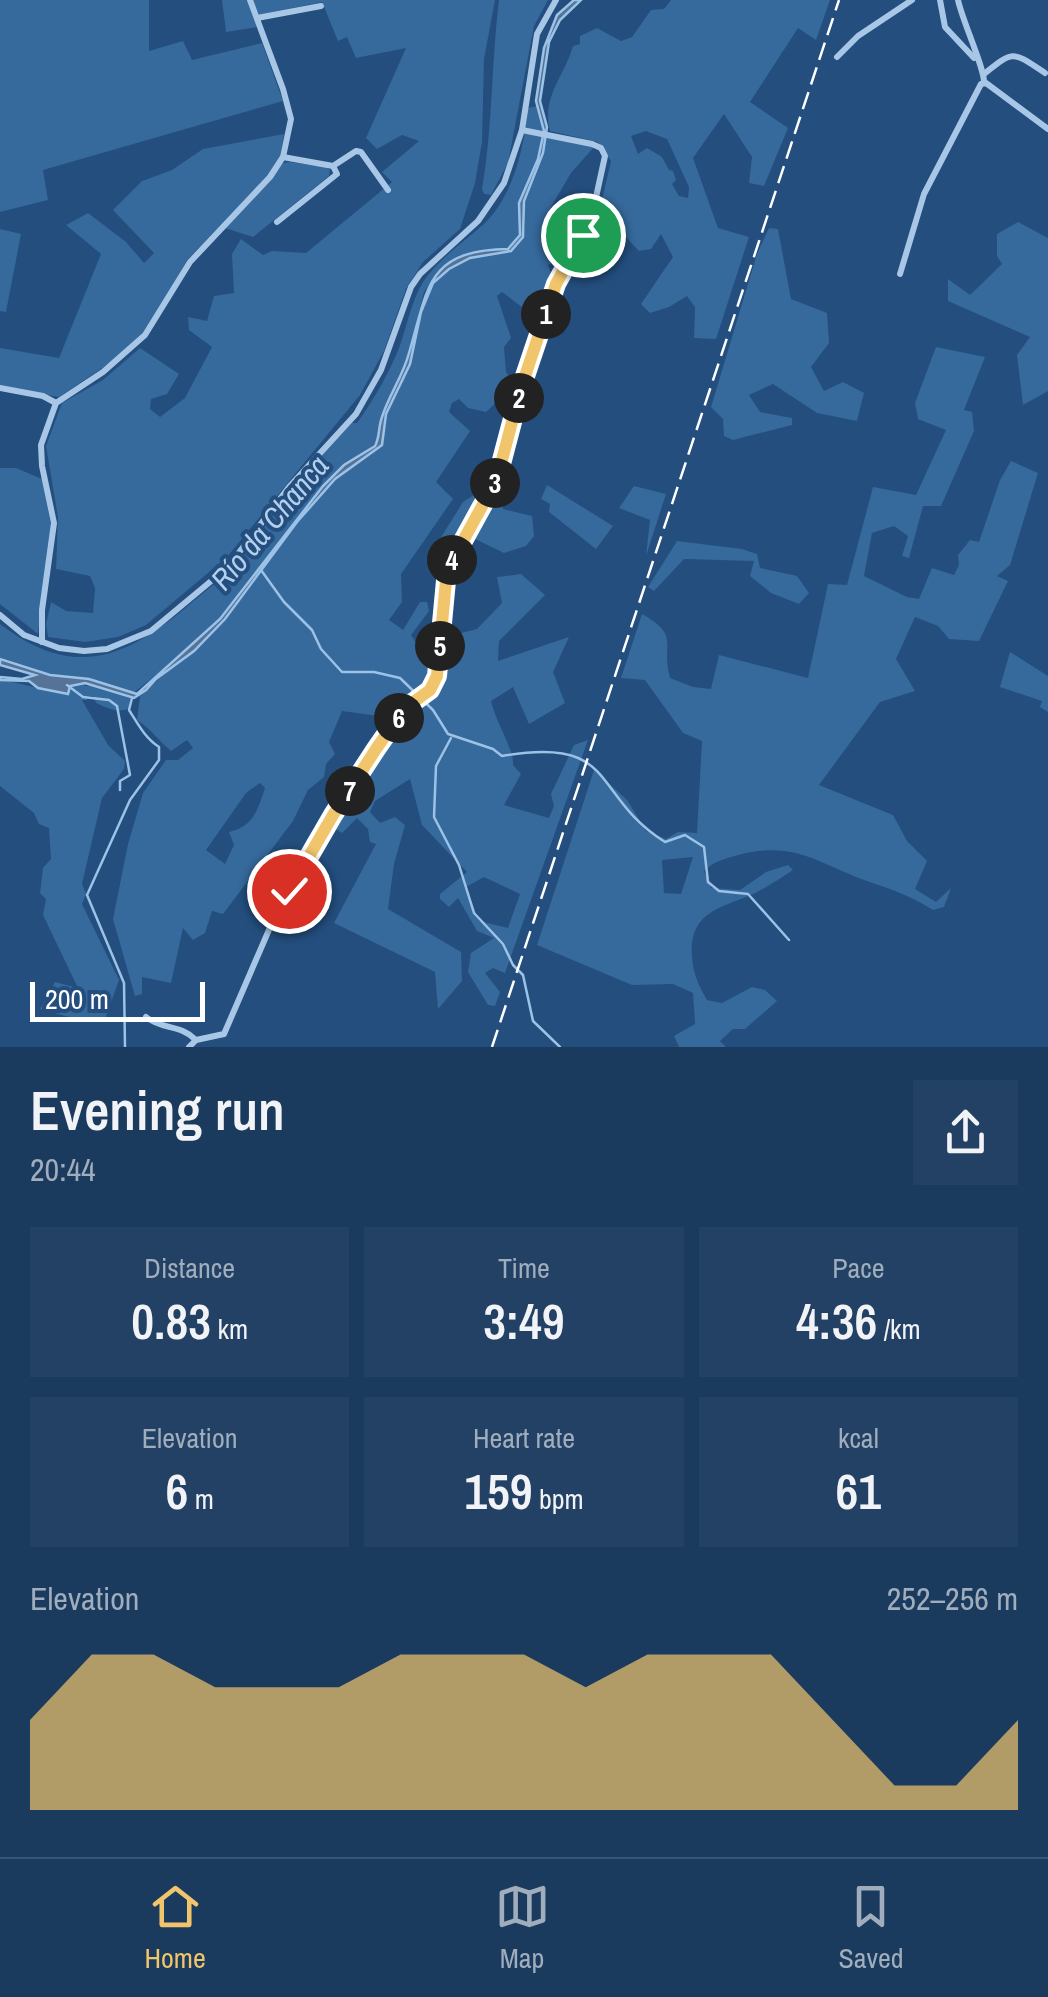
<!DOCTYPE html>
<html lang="en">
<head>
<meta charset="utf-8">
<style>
	:root { --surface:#1a3a5e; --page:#234164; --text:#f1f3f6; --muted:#9fadbc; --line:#385473; --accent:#f1c56b }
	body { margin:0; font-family:"Archivo Narrow",sans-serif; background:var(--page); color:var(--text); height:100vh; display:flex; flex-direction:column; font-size:38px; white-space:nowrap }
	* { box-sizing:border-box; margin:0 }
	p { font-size:32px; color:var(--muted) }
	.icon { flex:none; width:55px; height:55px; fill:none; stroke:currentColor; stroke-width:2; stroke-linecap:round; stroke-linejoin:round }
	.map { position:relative; height:1047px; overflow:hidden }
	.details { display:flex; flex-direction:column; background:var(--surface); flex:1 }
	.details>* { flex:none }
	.scale { position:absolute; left:30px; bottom:25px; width:175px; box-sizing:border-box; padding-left:10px; border:5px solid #fff; border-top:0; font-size:28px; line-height:35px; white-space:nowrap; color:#fff; -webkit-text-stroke:8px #234e7e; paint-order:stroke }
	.pin { position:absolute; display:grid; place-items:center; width:85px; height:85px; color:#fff; margin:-42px; border:5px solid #fff; border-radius:50%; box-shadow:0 2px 10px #0007 }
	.km { position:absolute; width:50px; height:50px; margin:-25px; border-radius:50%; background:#222; color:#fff; font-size:28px; line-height:50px; text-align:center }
	.round { display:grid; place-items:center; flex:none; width:105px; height:105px; border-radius:0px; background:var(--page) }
	.headline { display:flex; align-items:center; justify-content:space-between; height:170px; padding:0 30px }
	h1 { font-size:55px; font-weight:600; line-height:75px }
	.metrics { display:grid; grid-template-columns:repeat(3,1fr); gap:15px; height:170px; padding:10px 30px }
	.metrics div { display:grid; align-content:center; border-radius:0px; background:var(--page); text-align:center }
	.metrics b { font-size:50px; font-weight:600 }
	.metrics small { font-size:28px; font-weight:400 }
	.metrics p { font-size:28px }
	.chart { height:280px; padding:20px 30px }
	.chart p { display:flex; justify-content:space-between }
	.chart svg { width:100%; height:180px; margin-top:10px; fill:var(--accent); opacity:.7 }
	.tabs { display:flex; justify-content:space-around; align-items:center; height:140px; border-top:2px solid var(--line); background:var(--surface); font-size:28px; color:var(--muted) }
	.tabs a { display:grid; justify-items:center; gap:5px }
	.tabs .current { color:var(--accent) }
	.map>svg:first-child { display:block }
	.green { fill:#36699c; fill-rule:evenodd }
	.water { fill:#547396; stroke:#9cc2e7; stroke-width:2.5 }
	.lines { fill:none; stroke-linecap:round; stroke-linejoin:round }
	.stream { stroke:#9cc2e7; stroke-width:2.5 }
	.minor { stroke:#a8c7e6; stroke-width:6 }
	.rail { stroke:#fff; stroke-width:2.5; stroke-dasharray:18 8; stroke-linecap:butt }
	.route-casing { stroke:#fff; stroke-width:20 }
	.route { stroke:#f1c56b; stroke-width:12 }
	.labels { text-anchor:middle; stroke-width:8; stroke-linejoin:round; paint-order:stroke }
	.water-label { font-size:30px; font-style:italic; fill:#b3d0ee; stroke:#234e7e }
</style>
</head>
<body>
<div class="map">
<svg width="1048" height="1047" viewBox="0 0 1048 1047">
	<rect width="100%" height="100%" fill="#234e7e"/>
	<g class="green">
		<path d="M0,0h149v51l34,-10 9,19 70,-17 21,58 -240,69 5,30 -48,12z"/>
		<path d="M222,0h26l9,27 -31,5z"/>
		<path d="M253,0h242l-11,59 -2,83 -7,41 -15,46 -37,33 -17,27 -22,62 -24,44 -133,162 -81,68 -28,12 -33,5 -37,-5 -2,-13 5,-22 15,9 27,2 2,-25 -5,-12 -34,-7 2,-52 -12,-71 16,-43 41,-23 37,-32 39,26 -12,20 -16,5 -1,10 10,8 25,-19 27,-51 -23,-17 -1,-13 19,4 7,-25 20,-3 -2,-39 9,-15 22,16 9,-4 34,2 86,-71 -10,-10 37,-31 -17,-6 -25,14 -11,-11 40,-90 -50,10 -9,-21 -9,4 -16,-39 -64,13z"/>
		<path d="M499,0h49l-14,26 -26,137 -17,32 -7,-1 -2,-5c11,-63 9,-126 17,-189z"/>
		<path d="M671,0h159l-14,40 -18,-12 -48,74 38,26 -24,58 -15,-3 3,-26 -28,-43 -31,44 25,70 31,9 -33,102 -22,-1 1,-31 -8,-11 -18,11 -19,6 -9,-9 32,-47 -12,-23 -10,15 -12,2 -13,-14 -13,-4 -25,28 -5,1 -2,-5 7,-15 21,-20 -8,-18 10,-43 -13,-19 -48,-11c-9,-34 15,-56 23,-85l7,-2v-8l17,-8 24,13 11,-4 19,-27 13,-1zM646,131l21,8 22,48 -1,11 -9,-2 -7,-12 4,-4 -3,-9 -4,-1 -7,-13 -15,-9 -9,6 -7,-18z"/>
		<path d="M537,106l7,25 -6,28 -19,44 1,32 -12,14h-21l-34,12 -20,19 -9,12 -19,74 -23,49 -4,27 -34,23 -21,21 -103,133 -31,30 -57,45 -43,-15 -31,-2 -58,-18v-35c77,59 130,32 196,-25 17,-14 36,-29 50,-47 17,-22 32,-46 50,-67 17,-22 38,-42 56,-62h5c17,-24 31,-48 42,-75 8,-22 12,-46 24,-66 16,-24 41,-40 62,-59 29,-29 39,-76 43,-115z"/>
		<path d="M284,134l-5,30 -91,95 -40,69 -22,24 -67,45 -59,-10v-39l59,10 42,-104 -35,-29 22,-12 38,29 18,21 10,-10 -41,-43 29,-29 30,-11 31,-21z"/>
		<path d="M546,138l49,8 -24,27 -20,34 -1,15 44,-28 -4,13 -4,-1 -18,16 2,8 8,-5 4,4 -10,8 -5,19 -19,9 5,14 -15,47 -10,-6 -1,-9 -25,-19 -5,4 14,42 -7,9 2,25 9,13 -29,27 -18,-4 -9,-9 -7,4 -3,9 21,19 -34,51 17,17 -52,75 1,28 -13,18 14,10 17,-28h7l2,9 -18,24 6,9 60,-15 25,-26 -5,-26 24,-3 24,21 -46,46 -1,20 71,-24 -16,35 12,31 -36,21 -16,-37 -22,14c4,19 24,51 22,64l8,9 -17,31 45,13 5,-12 -3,-12 23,-49 14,-5 -83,233 -12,-5 -8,5 15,19 -5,14 -7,-1 -20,-33 3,-19 23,-15 -17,-7 -19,-33 -9,9 -9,-8v-5l27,-22 -45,-47 -12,-46 -35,22 -5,11 10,11 15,-6 10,8 -11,39 -6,45 73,43 1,29 -24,28 -3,-37 -101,-49 42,-79 -6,-2 -2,-13 -11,-11 -15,15 -8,-5 68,-110 10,-6 -15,-6 -10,11 -45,-6 -13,31 6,12 -9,10 -2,13 -16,13 -15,31 -70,93 -11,-3 -7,22 -12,7 -10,-12 -12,55 -29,-6v17l-7,2 -22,-77 15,-75 15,-51 23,-33h12l15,-12 -6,-8 -16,11c-13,-11 -21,-23 -34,-31l3,-24c27,-26 60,-48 85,-77 49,-58 84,-133 153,-170l8,-35 24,-50 11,-52 12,-29 16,-14 21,-11 41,-7 14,-23 -1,-27 15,-36zM260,783l5,5c-8,23 -11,38 -36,44l5,13 -9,19 -19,-14 40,-57zM484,877l36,17 -12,34 -29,-7 -13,-34z"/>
		<path d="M290,162l36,5 4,3 -1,6 -76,61 -28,-9 58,-65z"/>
		<path d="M1018,222l30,16v153l-25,14 -6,-50 13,-18 -82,-36v-22l22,16 32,-31 -5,-8v-22z"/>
		<path d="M769,228l9,1 13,70 36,14 2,30 -18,24 13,24 19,-9 21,11 -7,28 -40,-8 -44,-29 -24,11 11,17 32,6v7l-59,15 -9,-4 -1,-17 -12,-12 46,-153z"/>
		<path d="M0,229l21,5 -15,78 -6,-1z"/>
		<path d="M936,347l49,10 -21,53 8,2 2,19 -33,75h-18l-14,52 -7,-2 6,-20 -14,-10 -22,7 -8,43 43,21 12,2 13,-31 22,7 5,-10 -1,-10 12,-15 9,2 21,-62 11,-19 27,12 -28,92 -13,11 11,5 -29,60 -30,-2 -11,-13 -23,-9 -19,42 19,32 -35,11 -61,83 74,30 14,26 20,20 -12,28 21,13 15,-14 -7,19 -11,3c-24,-16 -50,-23 -77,-33 -46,-19 -66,-35 -118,-22 -14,4 -23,6 -34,16l7,17 29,2 26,-18 22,-7 5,5c-11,7 -22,15 -34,21 -33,17 -70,17 -67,65 1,18 6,28 15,44l15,3 30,-16 13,3 12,11 -32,28h-12l-13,12 6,6h-47l-5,-11 21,-12 -2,-31 -20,-9 -41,1 -95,-40 57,-175 33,30 19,31 20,8 12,-7 19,1 5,-92 -19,-8 -38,-53 -24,-2 21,-64c40,23 18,28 28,64l23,9 18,2 8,-34 89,23 20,-94 19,1 26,-98 43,8 30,-65 -28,-11 -3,-16zM693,857l-12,37 -17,-1 -2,-33z"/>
		<path d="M0,468h16l26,11 9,46 -13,109 -38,-30z"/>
		<path d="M492,473l11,36 29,7 2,20 -8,10 -22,7 -41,-20 -23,23 -7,-6 30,-48 20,-13z"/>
		<path d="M547,485l66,41 -17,23 -47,-37 1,-8 -9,-5z"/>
		<path d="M634,486l32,8 -20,62 4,-36 -31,-12z"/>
		<path d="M677,541l65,8 15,5 3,14 37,8 12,17 -10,11 -28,-11 -21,-17 4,-15 -70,-2 -30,32 -6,-4z"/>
		<path d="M1010,652l38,24v36l-8,-5 2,-6 -42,-14z"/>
		<path d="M0,679l67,16 3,-9 18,-3 -4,3h14l32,12 -1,10c-10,6 -22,0 -33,-5l-3,-7h-6v4h-5l26,45 17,16 -1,8 -22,29 -20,86 4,10 -4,10 37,76 -15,42h-17l-47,-13 15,-27 23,6 -35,-73 3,-16 -6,-6 3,-25 8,-9 -2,-31 -10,-4 -5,-11 -34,-27z"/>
	</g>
	<path class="water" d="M574,0h7l-21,20 -11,22 -9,59 7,26 -4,26 -19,48 -1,36 -12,14 -41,7 -21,11 -16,14 -12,29 -11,52 -24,50 -4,31 -47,34 -38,43 -72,97 -31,32 -38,28 -10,11 -12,8 -49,-15 -15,3 -2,8 -30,-6 -9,-7 -29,-1v-3l22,2 13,-4 -35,-10v-6l50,16 39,4 48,15 83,-75 103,-133 21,-21 31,-19c5,-9 3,-18 7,-29 7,-22 21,-41 27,-64 19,-63 16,-103 99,-104l12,-14 -1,-32 19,-44 6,-28 -8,-30 8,-53 13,-33z"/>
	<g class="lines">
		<g class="stream">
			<path d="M261,570l23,32 28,28 9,19 21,23h32l26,6 33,32 15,24 45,15 9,7c118,-20 87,38 163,86l20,-7 19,12 4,35 11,9 29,3 41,46"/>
			<path d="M67,685l16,12 26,3 8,6 13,69 -10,6v9"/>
			<path d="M451,738l-15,28 -2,51 25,48 15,48 29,31 10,21 10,10 10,46 27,26"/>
			<path d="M125,1047l-1,-64 -37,-88 43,-95 29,-40v-13c-14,-9 -21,-23 -30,-37l3,-12"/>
		</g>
		<g class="minor">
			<path d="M940,0l5,27 29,31"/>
			<path d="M958,0c4,20 27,69 26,83"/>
			<path d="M257,18l64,-12"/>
			<path d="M837,57l21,-21 54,-36"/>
			<path d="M984,74c30,-24 28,-23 61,-1"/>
			<path d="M333,166l23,-15 5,1 27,38"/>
			<path d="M277,222l60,-48 -4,-8 -50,-9"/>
			<path d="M900,274l24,-80 57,-110 5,-1 62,46"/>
			<path d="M0,388l43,8 13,7"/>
			<path d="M0,615l24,20 35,13 25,3 23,-2 44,-18 77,-64 61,-80 67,-73 25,-44 30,-83 9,-13 58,-53 26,-38 18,-53 15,-96 19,-34"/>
			<path d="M42,642v-32l12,-87 -12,-57 -1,-21 15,-42 47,-31 42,-37 45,-73 80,-85 13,-20 8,-38 -8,-30 -33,-89"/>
			<path d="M146,1017c16,13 34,7 50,23"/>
			<path d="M189,1047l7,-7 28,-6 54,-125 55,-94 70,-106 26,-18 8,-15 10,-106 50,-91 24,-90 35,-105 37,-73 12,-55 -4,-8 -9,-4 -70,-14"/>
		</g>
		<path class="rail" d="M492,1047l347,-1047"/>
	</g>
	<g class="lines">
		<defs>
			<path id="route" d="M289,891l44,-76 43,-66 28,-40 26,-19 7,-14 10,-106 50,-91 24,-91 35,-104 27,-49"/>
		</defs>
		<use href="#route" class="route-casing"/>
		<use href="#route" class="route"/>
	</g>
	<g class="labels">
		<g class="water-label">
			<text transform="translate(270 523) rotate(-50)" y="10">Río da Chanca</text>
		</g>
	</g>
</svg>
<div class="scale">200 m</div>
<div class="pin" style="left:583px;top:235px;background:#1e9e55"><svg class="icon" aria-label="arrive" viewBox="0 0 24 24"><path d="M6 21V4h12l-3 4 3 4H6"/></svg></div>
<div class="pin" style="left:289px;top:891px;background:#d93025"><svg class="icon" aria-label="check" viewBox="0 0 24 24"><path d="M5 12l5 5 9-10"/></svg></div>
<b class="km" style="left:546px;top:314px">1</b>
<b class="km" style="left:519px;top:398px">2</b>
<b class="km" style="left:495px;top:483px">3</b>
<b class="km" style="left:452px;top:560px">4</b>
<b class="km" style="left:440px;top:646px">5</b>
<b class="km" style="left:399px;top:718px">6</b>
<b class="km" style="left:350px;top:791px">7</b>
</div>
<section class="details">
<div class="headline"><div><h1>Evening run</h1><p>20:44</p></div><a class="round"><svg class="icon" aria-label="share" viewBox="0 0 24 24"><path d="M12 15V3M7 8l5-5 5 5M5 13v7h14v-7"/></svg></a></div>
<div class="metrics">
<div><p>Distance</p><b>0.83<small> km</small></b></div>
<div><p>Time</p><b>3:49</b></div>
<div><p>Pace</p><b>4:36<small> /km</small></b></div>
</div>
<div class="metrics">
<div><p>Elevation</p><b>6<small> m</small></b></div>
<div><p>Heart rate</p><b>159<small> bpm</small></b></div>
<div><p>kcal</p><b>61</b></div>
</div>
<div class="chart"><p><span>Elevation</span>252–256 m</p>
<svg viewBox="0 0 160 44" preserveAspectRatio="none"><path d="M0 44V22L10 6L20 6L30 14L40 14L50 14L60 6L70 6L80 6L90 14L100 6L110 6L120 6L130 22L140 38L150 38L160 22V44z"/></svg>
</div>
</section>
<nav class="tabs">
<a class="current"><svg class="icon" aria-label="home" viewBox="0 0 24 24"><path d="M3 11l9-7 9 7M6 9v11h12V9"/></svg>Home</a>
<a><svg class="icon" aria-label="map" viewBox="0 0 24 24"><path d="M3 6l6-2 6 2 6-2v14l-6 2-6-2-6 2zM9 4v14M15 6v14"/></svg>Map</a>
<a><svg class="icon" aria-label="saved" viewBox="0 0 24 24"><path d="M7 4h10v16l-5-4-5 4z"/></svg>Saved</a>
</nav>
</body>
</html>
